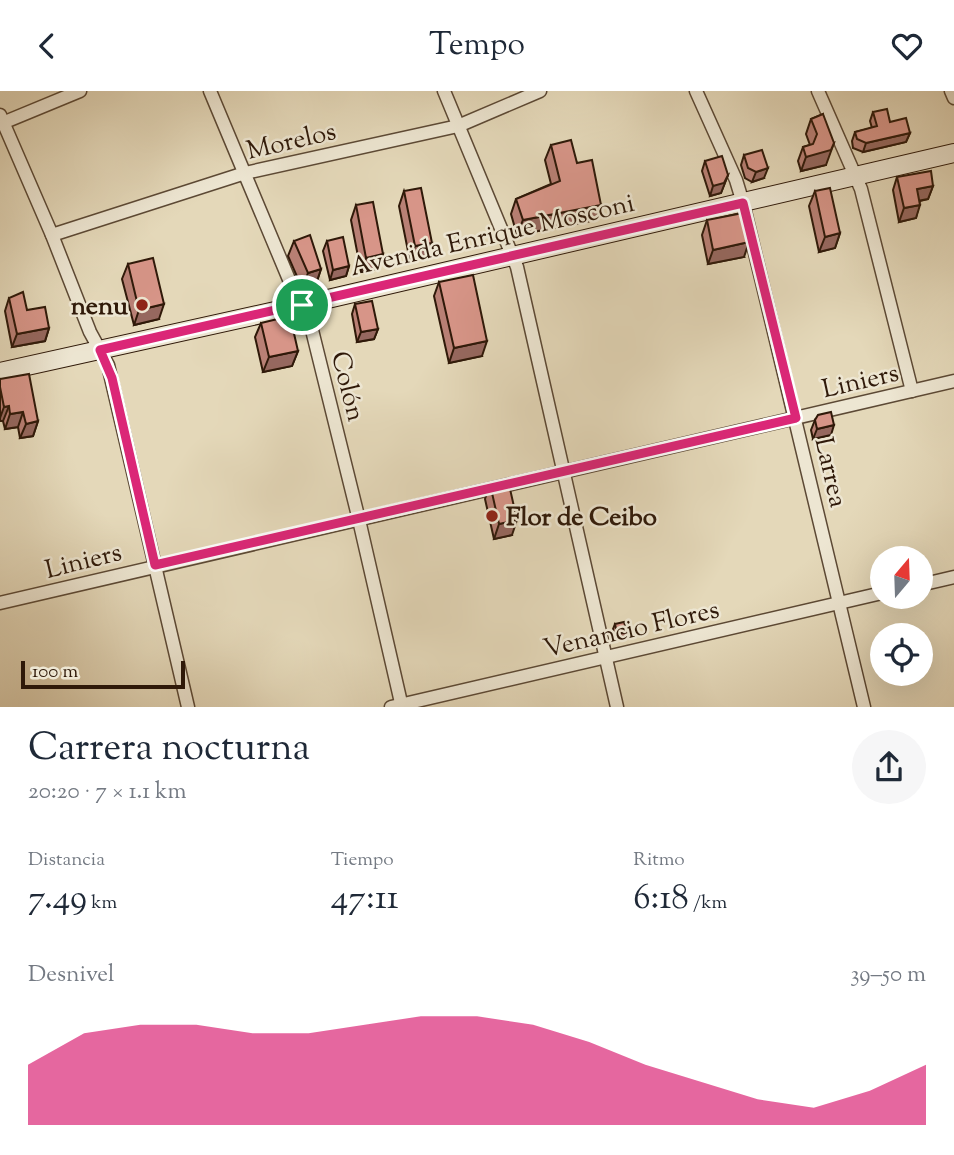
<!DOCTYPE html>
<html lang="es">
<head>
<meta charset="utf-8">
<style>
	:root { --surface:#fff; --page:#f6f6f7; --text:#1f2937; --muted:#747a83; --accent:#db2777 }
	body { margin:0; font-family:"Sorts Mill Goudy",serif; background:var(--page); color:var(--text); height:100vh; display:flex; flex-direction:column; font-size:26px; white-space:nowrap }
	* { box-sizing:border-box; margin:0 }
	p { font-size:23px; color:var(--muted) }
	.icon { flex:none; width:38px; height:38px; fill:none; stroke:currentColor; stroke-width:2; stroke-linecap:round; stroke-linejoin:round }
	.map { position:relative; height:616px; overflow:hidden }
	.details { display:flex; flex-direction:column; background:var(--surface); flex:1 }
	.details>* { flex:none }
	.needle { width:46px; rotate:19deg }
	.fabs { position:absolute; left:870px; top:455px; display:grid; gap:14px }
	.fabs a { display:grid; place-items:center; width:63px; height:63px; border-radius:50%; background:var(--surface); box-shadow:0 7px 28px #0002; font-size:35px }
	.scale { position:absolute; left:21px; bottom:18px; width:164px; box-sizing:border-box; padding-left:7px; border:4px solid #2f1909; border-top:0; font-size:19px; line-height:24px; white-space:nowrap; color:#2f1909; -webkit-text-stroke:5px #ede6d2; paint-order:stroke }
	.pin { position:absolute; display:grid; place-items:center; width:60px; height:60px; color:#fff; margin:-30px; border:4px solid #fff; border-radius:50%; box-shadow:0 2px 7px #0007 }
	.round { display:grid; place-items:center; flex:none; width:74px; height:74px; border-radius:37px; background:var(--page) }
	.head { display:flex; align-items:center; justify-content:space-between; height:119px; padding:0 28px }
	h1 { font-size:38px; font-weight:600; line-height:52px }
	.stats { display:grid; grid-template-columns:repeat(3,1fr); gap:10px; height:119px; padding:7px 28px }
	.stats div { display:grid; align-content:center }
	.stats b { font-size:35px; font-weight:600 }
	.stats small { font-size:19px; font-weight:400 }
	.stats p { font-size:19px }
	.chart { height:196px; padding:14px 28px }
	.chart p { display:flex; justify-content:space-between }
	.chart svg { width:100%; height:126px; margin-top:7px; fill:var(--accent); opacity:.7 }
	header { display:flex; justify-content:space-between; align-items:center; height:91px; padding:0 28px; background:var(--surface); font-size:32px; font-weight:600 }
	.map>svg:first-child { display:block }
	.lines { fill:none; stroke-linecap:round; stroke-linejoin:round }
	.minor-casing { stroke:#5c4935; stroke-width:15 }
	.secondary-casing { stroke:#2f1909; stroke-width:20 }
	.minor { stroke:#ede6d2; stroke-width:12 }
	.secondary { stroke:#ede6d2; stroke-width:18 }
	.wall { fill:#b98075; stroke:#2f1909; stroke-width:2 }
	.shaded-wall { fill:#96685f; stroke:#2f1909; stroke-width:2 }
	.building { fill:#d79588; stroke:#2f1909; stroke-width:2 }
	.route-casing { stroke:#fff; stroke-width:14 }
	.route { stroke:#db2777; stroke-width:9 }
	.poi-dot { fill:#8f2418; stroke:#ede6d2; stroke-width:2.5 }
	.labels { text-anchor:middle; stroke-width:5; stroke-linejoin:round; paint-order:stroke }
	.street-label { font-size:26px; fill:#2f1909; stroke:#ede6d2 }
	.poi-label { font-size:26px; font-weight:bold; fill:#2f1909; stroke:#ede6d2; text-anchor:end }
</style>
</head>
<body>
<header><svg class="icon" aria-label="back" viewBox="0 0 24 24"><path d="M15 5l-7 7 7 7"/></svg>Tempo<svg class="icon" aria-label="heart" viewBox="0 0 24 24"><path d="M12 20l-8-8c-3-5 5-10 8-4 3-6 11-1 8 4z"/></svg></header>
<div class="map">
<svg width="954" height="616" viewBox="0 0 954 616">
	<rect width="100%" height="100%" fill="#e4d8b9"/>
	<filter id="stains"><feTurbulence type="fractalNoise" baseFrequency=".00286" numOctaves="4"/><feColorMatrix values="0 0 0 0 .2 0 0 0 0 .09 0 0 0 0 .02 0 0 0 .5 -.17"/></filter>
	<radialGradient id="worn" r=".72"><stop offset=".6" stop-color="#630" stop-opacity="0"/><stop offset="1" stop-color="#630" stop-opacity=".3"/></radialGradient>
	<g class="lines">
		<defs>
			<g id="minor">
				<path d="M210,0l83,198 17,33 49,198 43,187"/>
				<path d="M444,0l73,176 100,440"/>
				<path d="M696,0l40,89 7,23 121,504"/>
				<path d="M818,0l43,98 51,202"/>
				<path d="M951,0l3,7"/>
				<path d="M0,24l52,120 38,97 18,33 80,342"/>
				<path d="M0,33l80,-33"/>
				<path d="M52,144l193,-62 213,-47 82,-35"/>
				<path d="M920,494l34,-8"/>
				<path d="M0,512l954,-222"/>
				<path d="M391,616l491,-114"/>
			</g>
			<path id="secondary" d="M0,281l302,-67 652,-152"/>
		</defs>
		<use href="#minor" class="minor-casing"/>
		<use href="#secondary" class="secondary-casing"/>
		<use href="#minor" class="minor"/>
		<use href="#secondary" class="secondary"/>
	</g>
	<g class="wall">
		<path d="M873,21l37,21 -4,9 -43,10 -10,-4 -1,-7 3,-9 17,-4 -2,-7z"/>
		<path d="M823,23l3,51 -25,6 -3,-10 5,-14 7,-2 -4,-11 5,-15z"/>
		<path d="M551,54l26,18 24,42 -5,15 -79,15 -6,-21 5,-15 35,-15 -6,-24z"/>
		<path d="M744,64l20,23 -12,4 -7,-4 -4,-13z"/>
		<path d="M705,70l23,14 -7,18 -11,3 -8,-25z"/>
		<path d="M897,86l36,9 -5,13 -8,2 -4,17 -17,4 -6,-32z"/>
		<path d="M404,100l22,67 -16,3 -11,-55z"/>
		<path d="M815,100l25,42 -5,15 -16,4 -10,-46z"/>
		<path d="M356,114l27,49 -6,15 -16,3 -10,-52z"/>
		<path d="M707,129l37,37 -36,7 -6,-29z"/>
		<path d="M294,150l27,28 -5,15 -14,4 -14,-32z"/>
		<path d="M327,150l22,25 -3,10 -16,4 -7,-29z"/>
		<path d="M128,173l31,55 -25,6 -12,-46z"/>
		<path d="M439,191l43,74 -33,7 -15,-67z"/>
		<path d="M9,207l18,12 22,18 -4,13 -33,6 -7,-36z"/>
		<path d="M355,213l23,25 -4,10 -17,3 -5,-28z"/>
		<path d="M261,232l37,28 -6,15 -29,6 -8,-35z"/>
		<path d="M0,288l38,42 -5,15 -13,2 -2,-11 -13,2 -2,-8h-3z"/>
		<path d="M815,329l16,15 -18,4 -2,-9z"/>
		<path d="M490,393l22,51 -18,4 -9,-40z"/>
		<path d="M615,533l10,13 -9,2 -3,-10z"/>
	</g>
	<g class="shaded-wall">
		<path d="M910,42l-4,9 -43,10 3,-9z"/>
		<path d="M834,52l-8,22 -25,6 5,-14z"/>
		<path d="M768,77l-4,10 -12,4 4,-10z"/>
		<path d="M728,84l-7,18 -11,3 3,-10z"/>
		<path d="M933,95l-5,13 -16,3 5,-13z"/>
		<path d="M601,114l-5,15 -79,15 6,-15z"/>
		<path d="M920,114l-4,13 -17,4 5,-14z"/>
		<path d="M840,142l-5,15 -16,4 6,-15z"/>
		<path d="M749,151l-5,15 -36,7 5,-14z"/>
		<path d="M432,152l-6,15 -16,3 5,-15z"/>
		<path d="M383,163l-6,15 -16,3 5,-14z"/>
		<path d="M349,175l-3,10 -16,4 3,-10z"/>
		<path d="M321,178l-5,15 -14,4 6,-15z"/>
		<path d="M164,213l-5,15 -25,6 5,-15z"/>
		<path d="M49,237l-4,13 -33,6 5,-13z"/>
		<path d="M378,238l-4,10 -17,3 4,-10z"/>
		<path d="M487,250l-5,15 -33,7 5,-15z"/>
		<path d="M298,260l-6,15 -29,6 6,-15z"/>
		<path d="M9,315l-6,15h-3v-3l4,-11z"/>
		<path d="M23,321l-5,15 -13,2 5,-15z"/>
		<path d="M38,330l-5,15 -13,2 6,-14z"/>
		<path d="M834,334l-3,10 -18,4 4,-10z"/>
		<path d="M517,429l-5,15 -18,4 5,-15z"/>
		<path d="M627,541l-2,5 -9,2 1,-5z"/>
	</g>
	<g class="building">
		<path d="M887,18l3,13 16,-4 4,15 -44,10 -9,-4 -2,-7 22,-6 -4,-14z"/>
		<path d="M823,23l11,29 -3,7 -25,7 -3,-10 10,-3 4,-10 -6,-15z"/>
		<path d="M571,49l6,23 15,-3 9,45 -78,15 -7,-21 44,-18 -9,-36z"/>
		<path d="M762,59l6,18 -12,4 -8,-4 -4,-13z"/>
		<path d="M722,65l6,19 -4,8 -11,3 -8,-25z"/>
		<path d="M931,80l2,15 -16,3 3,16 -16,3 -7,-31z"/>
		<path d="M421,97l11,55 -17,3 -11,-55z"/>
		<path d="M830,97l10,45 -15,4 -10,-46z"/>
		<path d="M373,111l10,52 -17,4 -10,-53z"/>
		<path d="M743,122l6,29 -36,8 -6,-30z"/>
		<path d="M310,144l11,34 -13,4 -14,-32z"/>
		<path d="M343,146l6,29 -16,4 -6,-29z"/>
		<path d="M153,167l11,46 -25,6 -11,-46z"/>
		<path d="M473,184l14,66 -33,7 -15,-66z"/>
		<path d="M23,201l4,18 18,-3 4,21 -32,6 -8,-36z"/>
		<path d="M372,210l6,28 -17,3 -6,-28z"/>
		<path d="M290,225l8,35 -29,6 -8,-34z"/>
		<path d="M29,283l9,47 -12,3 -3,-12 -13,2 -1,-8 -5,1 -4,-20v-8z"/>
		<path d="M831,321l3,13 -17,4 -2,-9 3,-5z"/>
		<path d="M508,389l9,40 -18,4 -9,-40z"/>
		<path d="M624,531l3,10 -10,2 -2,-10z"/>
	</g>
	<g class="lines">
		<defs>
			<path id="route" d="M743,112l53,215 -641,147 -43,-187 -12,-28z"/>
		</defs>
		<use href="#route" class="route-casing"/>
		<use href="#route" class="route"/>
	</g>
	<g class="poi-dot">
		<circle cx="142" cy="214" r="7"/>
		<circle cx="492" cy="425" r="7"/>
	</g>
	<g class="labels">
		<g class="street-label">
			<text transform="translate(291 49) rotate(-13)" y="9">Morelos</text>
			<text transform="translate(492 143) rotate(-13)" y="9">Avenida Enrique Mosconi</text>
			<text transform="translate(860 289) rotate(-13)" y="9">Liniers</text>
			<text transform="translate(349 295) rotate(76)" y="9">Colón</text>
			<text transform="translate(832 381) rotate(77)" y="9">Larrea</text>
			<text transform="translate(83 469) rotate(-14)" y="9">Liniers</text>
			<text transform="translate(631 537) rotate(-13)" y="9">Venancio Flores</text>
		</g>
		<g class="poi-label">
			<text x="128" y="223">nenu</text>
			<text x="506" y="434" text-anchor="start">Flor de Ceibo</text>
		</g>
	</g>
	<rect width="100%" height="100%" filter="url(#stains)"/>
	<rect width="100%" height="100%" fill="url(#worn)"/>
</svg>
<div class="fabs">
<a><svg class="needle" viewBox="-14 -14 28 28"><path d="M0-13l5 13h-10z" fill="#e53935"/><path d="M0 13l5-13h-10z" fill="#747a83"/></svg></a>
<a><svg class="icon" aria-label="locate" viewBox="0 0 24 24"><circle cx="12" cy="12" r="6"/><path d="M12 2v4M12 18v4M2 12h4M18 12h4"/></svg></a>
</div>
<div class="scale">100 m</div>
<div class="pin" style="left:302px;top:214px;background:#1e9e55"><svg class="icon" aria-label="arrive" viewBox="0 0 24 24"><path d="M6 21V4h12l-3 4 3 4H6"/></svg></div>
</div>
<section class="details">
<div class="head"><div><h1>Carrera nocturna</h1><p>20:20 · 7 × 1.1 km</p></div><a class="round"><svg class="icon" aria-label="share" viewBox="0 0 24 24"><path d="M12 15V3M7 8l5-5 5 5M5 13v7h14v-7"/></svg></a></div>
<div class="stats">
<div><p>Distancia</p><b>7.49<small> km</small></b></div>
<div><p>Tiempo</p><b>47:11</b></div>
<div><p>Ritmo</p><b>6:18<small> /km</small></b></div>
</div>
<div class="chart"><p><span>Desnivel</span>39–50 m</p>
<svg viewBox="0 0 160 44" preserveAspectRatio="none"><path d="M0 44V23L10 12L20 9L30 9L40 12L50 12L60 9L70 6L80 6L90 9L100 15L110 23L120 29L130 35L140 38L150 32L160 23V44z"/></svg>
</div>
</section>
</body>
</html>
